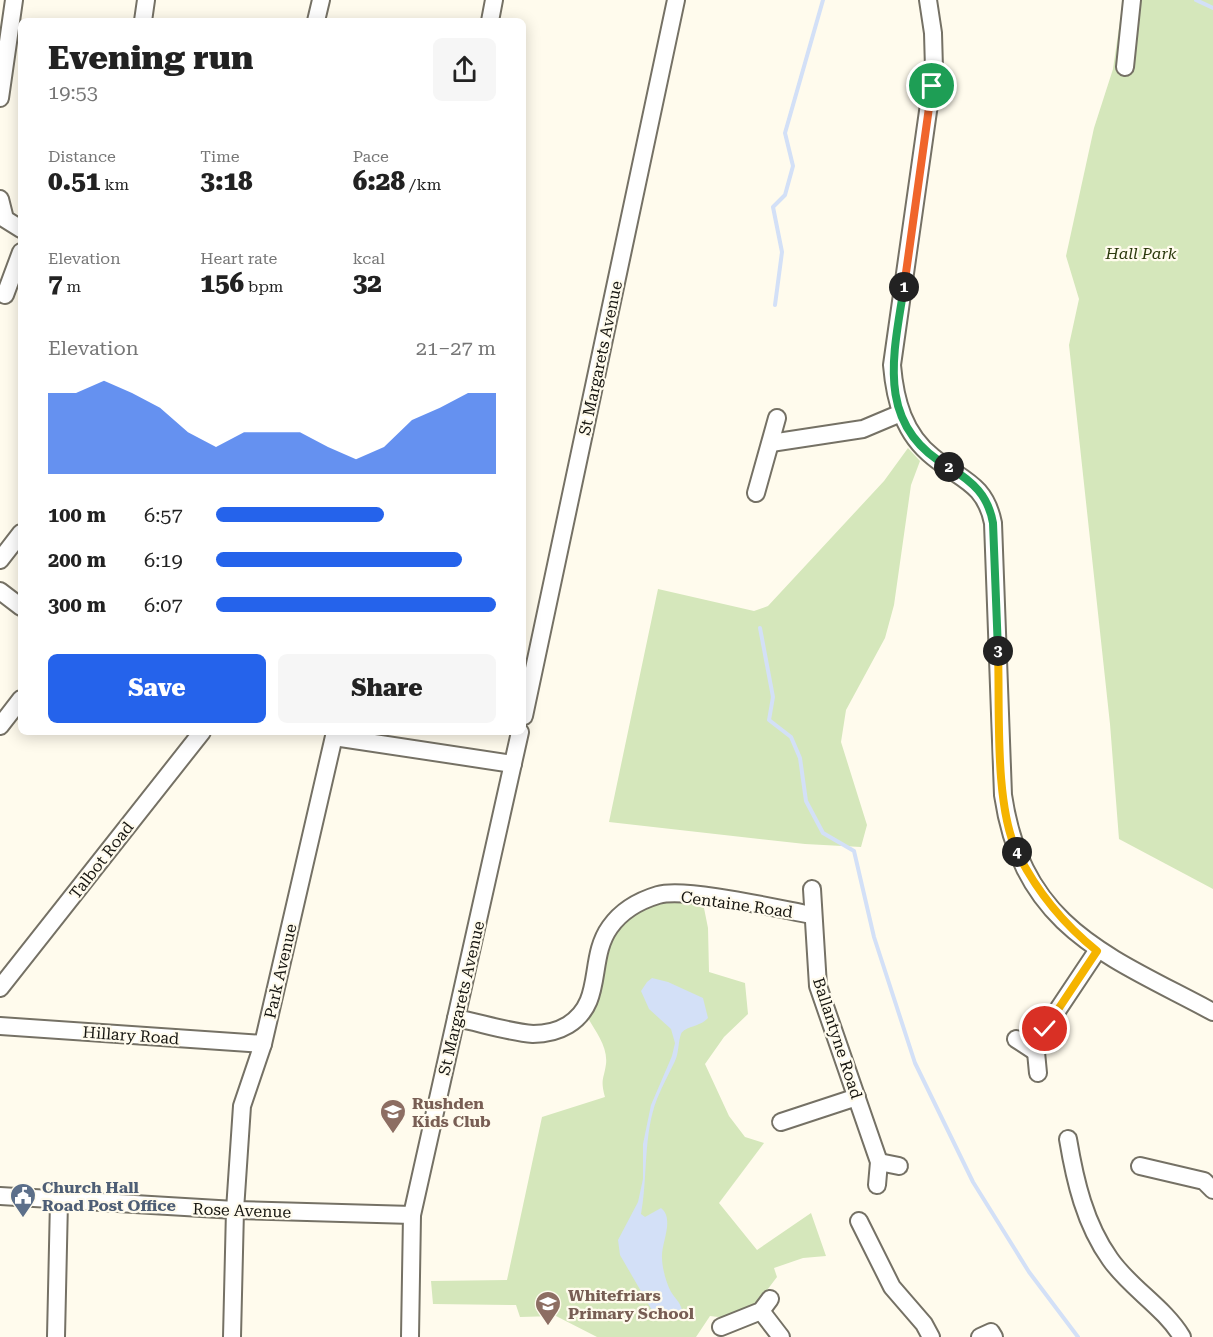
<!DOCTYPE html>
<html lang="en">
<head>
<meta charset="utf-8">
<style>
	:root { --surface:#fff; --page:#f6f6f6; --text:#222; --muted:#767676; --accent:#2563eb }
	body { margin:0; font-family:"Roboto Serif",serif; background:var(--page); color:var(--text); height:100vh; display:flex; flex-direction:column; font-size:22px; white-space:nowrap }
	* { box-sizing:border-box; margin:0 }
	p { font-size:20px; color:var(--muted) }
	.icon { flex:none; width:33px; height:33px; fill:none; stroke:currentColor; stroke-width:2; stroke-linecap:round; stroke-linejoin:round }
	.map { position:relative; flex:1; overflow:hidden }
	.drawer { position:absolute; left:18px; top:18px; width:508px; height:717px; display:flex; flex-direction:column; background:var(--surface); border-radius:9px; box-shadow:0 3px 15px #0003 }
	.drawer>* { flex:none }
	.pin { position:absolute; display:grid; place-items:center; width:51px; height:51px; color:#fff; margin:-26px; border:3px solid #fff; border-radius:50%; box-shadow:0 2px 6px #0007 }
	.km { position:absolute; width:30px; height:30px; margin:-15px; border-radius:50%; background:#222; color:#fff; font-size:16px; line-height:30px; text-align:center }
	.round { display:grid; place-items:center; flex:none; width:63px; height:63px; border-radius:9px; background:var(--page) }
	.summary { display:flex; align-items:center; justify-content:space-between; height:102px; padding:0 30px }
	h1 { font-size:33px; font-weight:800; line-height:45px }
	.stats { display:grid; grid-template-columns:repeat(3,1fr); gap:9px; height:102px; padding:6px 30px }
	.stats div { display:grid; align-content:center }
	.stats b { font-size:26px; font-weight:800 }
	.stats small { font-size:16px; font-weight:400 }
	.stats p { font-size:16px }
	.chart { height:168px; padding:12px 30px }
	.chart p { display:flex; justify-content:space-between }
	.chart svg { width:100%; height:108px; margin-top:6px; fill:var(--accent); opacity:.7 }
	.button { display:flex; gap:12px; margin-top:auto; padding:12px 30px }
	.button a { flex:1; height:69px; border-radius:9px; background:var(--accent); color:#fff; font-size:24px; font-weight:800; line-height:69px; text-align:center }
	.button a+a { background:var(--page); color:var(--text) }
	ul { padding:0 30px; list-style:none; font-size:20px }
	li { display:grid; grid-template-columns:96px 72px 1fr; align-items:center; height:45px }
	li i { height:15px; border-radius:8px; background:var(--accent) }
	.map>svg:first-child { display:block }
	.green { fill:#d5e7bb }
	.water { fill:#d3e0f7 }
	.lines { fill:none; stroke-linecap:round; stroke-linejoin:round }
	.stream { stroke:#d3e0f7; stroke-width:4 }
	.minor-casing { stroke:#757165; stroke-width:20 }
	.minor { stroke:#fff; stroke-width:16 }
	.split-1-casing { stroke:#fff; stroke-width:12 }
	.split-2-casing { stroke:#fff; stroke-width:12 }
	.split-3-casing { stroke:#fff; stroke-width:12 }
	.split-4-casing { stroke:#fff; stroke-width:12 }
	.split-5-casing { stroke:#fff; stroke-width:12 }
	.split-1 { stroke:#f0652b; stroke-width:8 }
	.split-2 { stroke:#22a559; stroke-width:8 }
	.split-3 { stroke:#22a559; stroke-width:8 }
	.split-4 { stroke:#f5b400; stroke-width:8 }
	.split-5 { stroke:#f5b400; stroke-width:8 }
	.labels { text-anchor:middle; stroke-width:4.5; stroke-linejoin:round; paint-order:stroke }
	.park-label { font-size:16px; font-style:italic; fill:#2c3a0d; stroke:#fffbed }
	.street-label { font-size:16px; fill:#171611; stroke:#fffbed }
	.education-label { font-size:16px; font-weight:bold; fill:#785e54; stroke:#fffbed; text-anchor:start }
	.service-label { font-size:16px; font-weight:bold; fill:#4e5e75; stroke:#fffbed; text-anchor:start }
</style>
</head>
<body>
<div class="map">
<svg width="1213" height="1337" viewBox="0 0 1213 1337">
	<rect width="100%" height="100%" fill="#fffbed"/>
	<g class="green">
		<path d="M1123,0h90v889l-94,-50 -9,-115 -41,-379 10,-46 -13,-43 28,-128 19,-59z"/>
		<path d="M908,448l12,13 -9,24 -17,120 -9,33 -39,72 -5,32 26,83 -6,22 -56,-3 -196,-22 49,-233 96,22 14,-5 116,-125z"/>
		<path d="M673,899l31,9 4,20 1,44 36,11 3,31 -24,23 -19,27 24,52 16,21 19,6 -45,60 38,47 54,-37 15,43 -23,2 -29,10 3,9c-19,25 -33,45 -67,39l-14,21h-99l-41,-21 -36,1 -4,-12 -83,-1 -2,-23 76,-1 35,-163 63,-20c-5,-18 -1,-18 1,-33 2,-17 -10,-32 -18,-46l24,-87 32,-24z"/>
	</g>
	<path class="water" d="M652,978l16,4 35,16 5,20c-8,9 -23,8 -27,16 -3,8 -2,19 -6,27 -6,13 -13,25 -18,38 -14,36 -9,78 -16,115l4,3 16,-9c14,11 0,35 1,50 0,9 4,24 8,32 4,8 10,11 12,20l-8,7 -21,-5 -33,-57 -2,-15 20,-38 5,-23v-35l8,-39 21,-49 3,-13 -4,-14 -22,-20 -8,-18 6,-9z"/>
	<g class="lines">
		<g class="stream">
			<path d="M1196,0l17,8"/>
			<path d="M775,305l7,-53 -9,-45 12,-12 8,-29 -8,-33 38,-133"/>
			<path d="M760,628l13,69 -4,23 22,17 9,21 6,43 17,32 31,18 20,86 41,126 58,119 56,90 49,65"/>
		</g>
		<defs>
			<g id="minor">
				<path d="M928,0l5,33 1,36 -42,296c3,36 12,69 41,92 28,23 52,26 60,66l10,272c20,134 106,161 210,217"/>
				<path d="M143,21l3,-21"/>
				<path d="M316,21l5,-21"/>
				<path d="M490,21l4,-21"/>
				<path d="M1125,67l7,-67"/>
				<path d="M0,98l14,-98"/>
				<path d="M0,199l5,20 16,10"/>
				<path d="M5,295l16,-43"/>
				<path d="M771,443l92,-14 38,-16"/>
				<path d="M756,493l21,-75"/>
				<path d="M0,560l21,-27"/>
				<path d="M0,591l21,16"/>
				<path d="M524,716l152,-716"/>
				<path d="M0,726l21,-27"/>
				<path d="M334,737l179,27"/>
				<path d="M812,889l6,97 61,176 -2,23"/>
				<path d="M0,988l202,-256"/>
				<path d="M456,1018c25,5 52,14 77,16 11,0 25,-3 35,-9 37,-23 19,-66 42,-98 12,-17 28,-26 48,-32 28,-8 121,14 154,20"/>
				<path d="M0,1026l263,18"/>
				<path d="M1016,1039l20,13"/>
				<path d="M1038,1073l-2,-21 9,-23 52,-78"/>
				<path d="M781,1122l76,-25"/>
				<path d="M1068,1139c7,42 17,85 42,120 20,29 54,48 72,78"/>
				<path d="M879,1162l20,4"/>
				<path d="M1140,1166l64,15 9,9"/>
				<path d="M0,1196l235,14 177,5"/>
				<path d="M859,1221l33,66 32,37 7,13"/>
				<path d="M761,1311l20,26"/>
				<path d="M721,1327l40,-16 9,-12"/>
				<path d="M56,1337l3,-136"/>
				<path d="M232,1337l3,-127 7,-104 21,-62 72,-312"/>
				<path d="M410,1337l2,-122 108,-483"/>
				<path d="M980,1337l11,-5 3,5"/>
			</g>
		</defs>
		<use href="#minor" class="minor-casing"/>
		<use href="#minor" class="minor"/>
	</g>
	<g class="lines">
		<defs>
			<path id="split-1" d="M904,287l28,-201"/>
			<path id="split-2" d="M904,287c-11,69 -29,139 45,180"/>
			<path id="split-3" d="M949,467c24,15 39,28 44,56l5,128"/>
			<path id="split-4" d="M998,651c2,56 -4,153 19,201"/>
			<path id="split-5" d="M1017,852c20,40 45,71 80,99l-52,78"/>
		</defs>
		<use href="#split-1" class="split-1-casing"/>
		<use href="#split-2" class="split-2-casing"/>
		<use href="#split-3" class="split-3-casing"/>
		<use href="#split-4" class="split-4-casing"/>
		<use href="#split-5" class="split-5-casing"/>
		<use href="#split-1" class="split-1"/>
		<use href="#split-2" class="split-2"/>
		<use href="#split-3" class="split-3"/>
		<use href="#split-4" class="split-4"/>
		<use href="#split-5" class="split-5"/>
	</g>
	<defs>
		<symbol id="school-pin" viewBox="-11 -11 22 30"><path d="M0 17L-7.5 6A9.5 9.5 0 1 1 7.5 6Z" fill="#8d6e63" stroke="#fffbed"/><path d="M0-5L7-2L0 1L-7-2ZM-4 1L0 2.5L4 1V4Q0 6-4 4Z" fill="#fff"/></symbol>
		<symbol id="civic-pin" viewBox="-11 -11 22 30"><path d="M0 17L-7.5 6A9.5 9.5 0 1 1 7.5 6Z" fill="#5c6f8a" stroke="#fffbed"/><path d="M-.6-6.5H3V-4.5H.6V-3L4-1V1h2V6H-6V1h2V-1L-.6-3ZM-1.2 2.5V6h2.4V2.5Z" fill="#fff"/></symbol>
	</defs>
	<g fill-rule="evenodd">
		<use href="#school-pin" x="378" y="1097" width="30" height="40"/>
		<use href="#civic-pin" x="8" y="1181" width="30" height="40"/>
		<use href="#school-pin" x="533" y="1289" width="30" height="40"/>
	</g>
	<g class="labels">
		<g class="park-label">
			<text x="1141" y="259">Hall Park</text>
		</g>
		<g class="street-label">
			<text transform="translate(600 358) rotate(-78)" y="6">St Margarets Avenue</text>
			<text transform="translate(101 860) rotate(-52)" y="6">Talbot Road</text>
			<text transform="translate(737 904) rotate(8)" y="6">Centaine Road</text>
			<text transform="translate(280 971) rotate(-77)" y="6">Park Avenue</text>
			<text transform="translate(461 998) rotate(-77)" y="6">St Margarets Avenue</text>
			<text transform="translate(131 1035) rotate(4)" y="6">Hillary Road</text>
			<text transform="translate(838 1038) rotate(72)" y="6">Ballantyne Road</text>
			<text transform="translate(242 1210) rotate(2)" y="6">Rose Avenue</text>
		</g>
		<g class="education-label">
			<text x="412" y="1109">Rushden<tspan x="412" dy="18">Kids Club</tspan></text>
			<text x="568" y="1301">Whitefriars<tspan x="568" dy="18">Primary School</tspan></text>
		</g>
		<g class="service-label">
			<text x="42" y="1193">Church Hall<tspan x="42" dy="18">Road Post Office</tspan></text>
		</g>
	</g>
</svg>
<div class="pin" style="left:932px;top:86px;background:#1e9e55"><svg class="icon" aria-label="arrive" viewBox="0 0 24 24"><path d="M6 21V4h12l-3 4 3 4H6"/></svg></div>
<div class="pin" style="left:1045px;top:1029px;background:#d93025"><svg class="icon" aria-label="check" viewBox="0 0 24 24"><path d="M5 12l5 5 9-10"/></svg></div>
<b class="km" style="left:904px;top:287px">1</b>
<b class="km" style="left:949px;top:467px">2</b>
<b class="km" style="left:998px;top:651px">3</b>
<b class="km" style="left:1017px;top:852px">4</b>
<section class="drawer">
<div class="summary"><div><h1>Evening run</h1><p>19:53</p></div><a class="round"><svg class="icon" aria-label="share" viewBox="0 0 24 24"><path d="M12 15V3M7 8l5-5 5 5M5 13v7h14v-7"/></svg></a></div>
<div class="stats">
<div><p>Distance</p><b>0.51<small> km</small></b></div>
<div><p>Time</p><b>3:18</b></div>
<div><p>Pace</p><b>6:28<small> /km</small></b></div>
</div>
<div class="stats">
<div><p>Elevation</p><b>7<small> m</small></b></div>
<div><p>Heart rate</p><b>156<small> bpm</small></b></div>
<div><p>kcal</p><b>32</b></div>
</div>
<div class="chart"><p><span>Elevation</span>21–27 m</p>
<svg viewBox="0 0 160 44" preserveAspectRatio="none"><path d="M0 44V11L10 11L20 6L30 11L40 17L50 27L60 33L70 27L80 27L90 27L100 33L110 38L120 33L130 22L140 17L150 11L160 11V44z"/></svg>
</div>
<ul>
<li><b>100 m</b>6:57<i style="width:60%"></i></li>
<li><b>200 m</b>6:19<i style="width:88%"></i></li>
<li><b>300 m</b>6:07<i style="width:100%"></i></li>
</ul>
<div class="button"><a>Save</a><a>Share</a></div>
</section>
</div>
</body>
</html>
